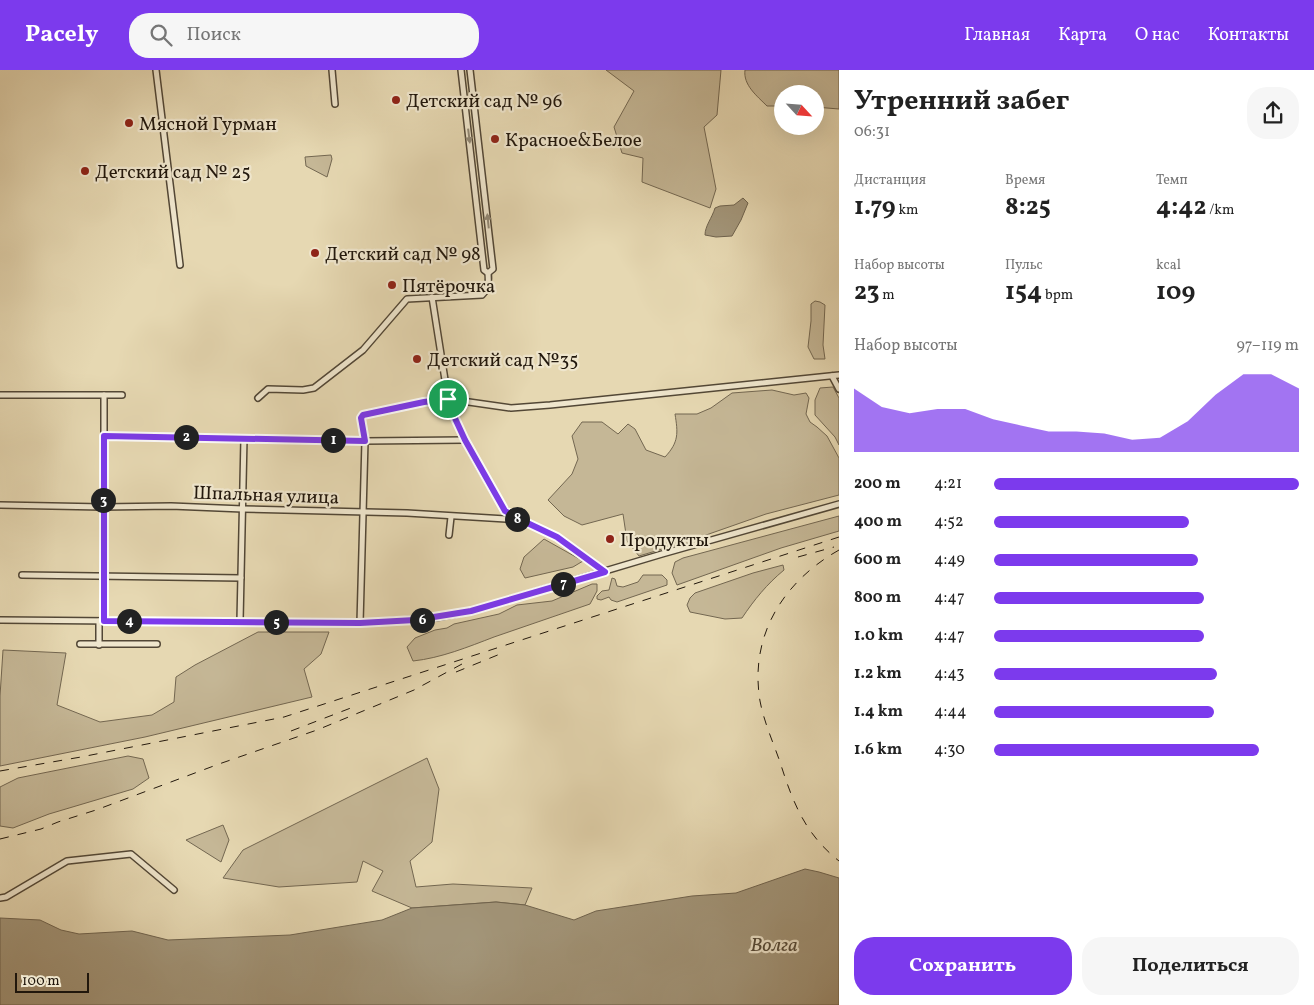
<!DOCTYPE html>
<html lang="ru">
<head>
<meta charset="utf-8">
<style>
	:root { --surface:#fff; --page:#f6f6f6; --text:#222; --muted:#767676; --accent:#7c3aed }
	body { margin:0; font-family:Vollkorn,serif; background:var(--page); color:var(--text); height:100vh; display:flex; flex-direction:column; font-size:19px; white-space:nowrap }
	* { box-sizing:border-box; margin:0 }
	p { font-size:16px; color:var(--muted) }
	.icon { flex:none; width:28px; height:28px; fill:none; stroke:currentColor; stroke-width:2; stroke-linecap:round; stroke-linejoin:round }
	.map { position:relative; flex:1; overflow:hidden }
	.details { display:flex; flex-direction:column; background:var(--surface); width:475px }
	.details>* { flex:none }
	.needle { width:32px; rotate:116deg }
	.buttons { position:absolute; left:774px; top:15px; display:grid; gap:10px }
	.buttons a { display:grid; place-items:center; width:50px; height:50px; border-radius:50%; background:var(--surface); box-shadow:0 5px 20px #0002; font-size:25px }
	.scale { position:absolute; left:15px; bottom:12px; width:74px; box-sizing:border-box; padding-left:5px; border:2px solid #21170c; border-top:0; font-size:14px; line-height:18px; white-space:nowrap; color:#21170c; -webkit-text-stroke:4px #efe6cd; paint-order:stroke }
	.pin { position:absolute; display:grid; place-items:center; width:42px; height:42px; color:#fff; margin:-21px; border:2px solid #fff; border-radius:50%; box-shadow:0 1px 5px #0007 }
	.km { position:absolute; width:25px; height:25px; margin:-12px; border-radius:50%; background:#222; color:#fff; font-size:14px; line-height:25px; text-align:center }
	.round { display:grid; place-items:center; flex:none; width:52px; height:52px; border-radius:20px; background:var(--page) }
	.overview { display:flex; align-items:center; justify-content:space-between; height:85px; padding:0 15px }
	h1 { font-size:28px; font-weight:700; line-height:38px }
	.stats { display:grid; grid-template-columns:repeat(3,1fr); gap:8px; height:85px; padding:5px 15px }
	.stats div { display:grid; align-content:center }
	.stats b { font-size:25px; font-weight:700 }
	.stats small { font-size:14px; font-weight:400 }
	.stats p { font-size:14px }
	.chart { height:140px; padding:10px 15px }
	.chart p { display:flex; justify-content:space-between }
	.chart svg { width:100%; height:90px; margin-top:5px; fill:var(--accent); opacity:.7 }
	.button { display:flex; gap:10px; margin-top:auto; padding:10px 15px }
	.button a { flex:1; height:58px; border-radius:20px; background:var(--accent); color:#fff; font-size:20px; font-weight:700; line-height:58px; text-align:center }
	.button a+a { background:var(--page); color:var(--text) }
	ul { padding:0 15px; list-style:none; font-size:16px }
	li { display:grid; grid-template-columns:80px 60px 1fr; align-items:center; height:38px }
	li i { height:12px; border-radius:6px; background:var(--accent) }
	header { display:flex; align-items:center; gap:30px; box-sizing:border-box; height:70px; padding:0 25px; background:var(--accent); color:#fff }
	header strong { font-size:24px }
	nav { display:flex; gap:28px; margin-inline-start:auto; font-size:18px }
	.search { width:350px; height:45px; background:var(--page); display:flex; align-items:center; gap:12px; box-sizing:border-box; padding:0 18px; border-radius:20px; color:var(--muted); font-size:19px }
	main { display:flex; flex:1; min-height:0 }
	.map>svg:first-child { display:block }
	.green { fill:#c5b796; stroke:#736751 }
	.water { fill:#a3967a; stroke:#6f634e }
	.lines { fill:none; stroke-linecap:round; stroke-linejoin:round }
	.minor-casing { stroke:#524736; stroke-width:8 }
	.minor { stroke:#efe6cd; stroke-width:5 }
	.rail { stroke:#21170c; stroke-width:1; stroke-dasharray:9 9; stroke-linecap:butt }
	.oneway { fill:#928976 }
	.route-casing { stroke:#fff; stroke-width:10 }
	.route { stroke:#7c3aed; stroke-width:6 }
	.poi-dot { fill:#8f2418; stroke:#efe6cd; stroke-width:2 }
	.labels { text-anchor:middle; stroke-width:4.5; stroke-linejoin:round; paint-order:stroke }
	.poi-label { font-size:19px; fill:#21170c; stroke:#efe6cd; text-anchor:start }
	.street-label { font-size:19px; fill:#21170c; stroke:#efe6cd }
	.water-label { font-size:20px; font-style:italic; fill:#554a38; stroke:#efe6cd }
</style>
</head>
<body>
<header>
<strong>Pacely</strong>
<div class="search"><svg class="icon" aria-label="search" viewBox="0 0 24 24"><circle cx="10" cy="10" r="6"/><path d="M15 15l6 6"/></svg>Поиск</div>
<nav><a>Главная</a><a>Карта</a><a>О нас</a><a>Контакты</a></nav>
</header>
<main>
<div class="map">
<svg width="839" height="935" viewBox="0 0 839 935">
	<rect width="100%" height="100%" fill="#e6d8b2"/>
	<filter id="stains"><feTurbulence type="fractalNoise" baseFrequency=".004" numOctaves="4"/><feColorMatrix values="0 0 0 0 .2 0 0 0 0 .09 0 0 0 0 .02 0 0 0 .5 -.17"/></filter>
	<radialGradient id="worn" r=".72"><stop offset=".6" stop-color="#630" stop-opacity="0"/><stop offset="1" stop-color="#630" stop-opacity=".3"/></radialGradient>
	<g class="green">
		<path d="M606,0h115l-4,45 -13,12 12,62 -6,19 -68,-26 1,-24 -21,-5 -8,-26 20,-36z"/>
		<path d="M745,0h94v39l-24,-2v-13h-33v12h-15c-10,-10 -24,-21 -22,-36z"/>
		<path d="M331,85l1,4 -5,18 -21,-11 -1,-9z"/>
		<path d="M815,231l5,1 5,3 -2,40 2,14h-11l-6,-12 3,-26v-17z"/>
		<path d="M833,317l6,11v47l-4,-8 -20,-22v-15l5,-12z"/>
		<path d="M772,320l22,5 12,-2 3,5 -3,16 4,8 7,5 10,9 12,22v37l-73,19 -77,27 -50,15 -12,-15 -4,-27 -41,11 -18,-9 -16,-16 24,-26 6,-15 -6,-23 10,-14h20l16,12 10,-10 7,5 11,21 19,7c14,-15 13,-24 10,-43h22l14,-6 21,-15z"/>
		<path d="M839,446v15l-58,17 -104,37 -5,-12 3,-11 8,-4z"/>
		<path d="M544,469l39,22 -10,6 -48,11 -5,-9 4,-12z"/>
		<path d="M783,495l1,5c-17,14 -30,30 -42,48l-17,1 -35,-7 -3,-7 3,-7 5,-5 58,-20z"/>
		<path d="M643,505h19l5,5v5l-50,17 -6,-2 -2,-3 -8,3 -4,-1v-3l5,-5 7,-1 3,-12 3,1 2,7 6,1 15,-5z"/>
		<path d="M592,514h5v7l-7,13c-32,11 -64,22 -96,33 -26,10 -53,21 -81,24l-6,-14 8,-9 20,-8 12,-2 7,-4 45,-10 18,-9 35,-4z"/>
		<path d="M258,562h71l-8,22 -17,15 8,28 -167,40 -145,29v-70l3,-46 63,3 -9,52 43,17 52,-7 22,-13 2,-25 19,-12z"/>
		<path d="M128,686l15,3 6,19 -16,11 -84,25 -36,14 -13,-2v-39l18,-9z"/>
		<path d="M427,688l12,31 -7,53 -22,19 6,26 37,-3 79,4 -7,17 -29,-3 -84,6 -40,-17 11,-20 -20,-10 -6,21 -78,5 -56,-9 20,-28z"/>
		<path d="M223,755l6,15 -8,22 -35,-22z"/>
	</g>
	<g class="water">
		<path d="M743,128l5,5 -7,17 -9,16 -16,1 -11,-2c0,-9 7,-17 10,-27l5,-2 14,-1z"/>
		<path d="M805,799l14,3 20,6v127h-839v-87l40,2 21,10 18,4 53,-3 36,9 122,-5 92,-15 30,-12 84,-6 29,3 49,15 22,-9 96,-15 44,-3z"/>
	</g>
	<g class="lines">
		<defs>
			<g id="minor">
				<path d="M156,0l24,195"/>
				<path d="M332,0l3,34"/>
				<path d="M461,0l23,200 4,3 5,-4 -23,-199"/>
				<path d="M432,227l16,102c12,38 34,72 54,107l8,9 8,4"/>
				<path d="M832,306l7,13"/>
				<path d="M0,325h122"/>
				<path d="M258,328l10,-9 35,1 11,-2 49,-38 44,-51 75,-4c7,-6 7,-14 6,-22"/>
				<path d="M104,366l261,5 100,-1"/>
				<path d="M0,435l103,2 68,-1 72,3 164,4 114,7 36,17 48,35"/>
				<path d="M449,465l2,-18"/>
				<path d="M22,505l219,3"/>
				<path d="M0,550l360,3 75,-5 36,-7 191,-57 177,-50"/>
				<path d="M104,551v-226"/>
				<path d="M240,551l4,-183"/>
				<path d="M360,553l5,-182 -4,-23 2,-3 61,-13 24,-3 63,9 39,-3 289,-30"/>
				<path d="M80,574h77"/>
				<path d="M99,575v-24"/>
				<path d="M0,828l6,-1 61,-36 64,-7 43,36"/>
			</g>
		</defs>
		<use href="#minor" class="minor-casing"/>
		<use href="#minor" class="minor"/>
		<g class="rail">
			<path d="M839,480c-55,31 -90,85 -79,151 4,21 13,41 20,61 13,41 25,72 59,99"/>
			<path d="M798,487l36,-10"/>
			<path d="M456,602l49,-20"/>
			<path d="M291,661l65,-25"/>
			<path d="M0,701l81,-14 203,-40 555,-180"/>
			<path d="M0,769l41,-10 17,-7 38,-12 123,-46 98,-34 97,-40 48,-26"/>
		</g>
	</g>
	<defs><path id="oneway-solid" d="M-6-.8H1V-3.2L6.5 0L1 3.2V.8H-6Z" transform="scale(1.25)"/></defs>
	<g class="oneway">
		<use href="#oneway-solid" transform="translate(469 66) rotate(83)"/>
		<use href="#oneway-solid" transform="translate(488 151) rotate(-96)"/>
	</g>
	<g class="lines">
		<defs>
			<path id="route" d="M448,329l5,15 12,26 40,71 16,9 36,17 48,35 -134,39 -56,9 -55,3 -256,-2v-185l261,5 -4,-23 2,-3 61,-13z"/>
		</defs>
		<use href="#route" class="route-casing"/>
		<use href="#route" class="route"/>
	</g>
	<g class="poi-dot">
		<circle cx="396" cy="30" r="5"/>
		<circle cx="129" cy="53" r="5"/>
		<circle cx="495" cy="69" r="5"/>
		<circle cx="85" cy="101" r="5"/>
		<circle cx="315" cy="183" r="5"/>
		<circle cx="392" cy="215" r="5"/>
		<circle cx="417" cy="289" r="5"/>
		<circle cx="610" cy="469" r="5"/>
	</g>
	<g class="labels">
		<g class="poi-label">
			<text x="406" y="37">Детский сад № 96</text>
			<text x="139" y="60">Мясной Гурман</text>
			<text x="505" y="76">Красное&amp;Белое</text>
			<text x="95" y="108">Детский сад № 25</text>
			<text x="325" y="190">Детский сад № 98</text>
			<text x="402" y="222">Пятёрочка</text>
			<text x="427" y="296">Детский сад №35</text>
			<text x="620" y="476">Продукты</text>
		</g>
		<g class="street-label">
			<text transform="translate(266 424) rotate(2)" y="7">Шпальная улица</text>
		</g>
		<g class="water-label">
			<text x="774" y="881">Волга</text>
		</g>
	</g>
	<rect width="100%" height="100%" filter="url(#stains)"/>
	<rect width="100%" height="100%" fill="url(#worn)"/>
</svg>
<div class="buttons">
<a><svg class="needle" viewBox="-14 -14 28 28"><path d="M0-13l5 13h-10z" fill="#e53935"/><path d="M0 13l5-13h-10z" fill="#767676"/></svg></a>
</div>
<div class="scale">100 m</div>
<div class="pin" style="left:448px;top:329px;background:#1e9e55"><svg class="icon" aria-label="arrive" viewBox="0 0 24 24"><path d="M6 21V4h12l-3 4 3 4H6"/></svg></div>
<b class="km" style="left:333px;top:370px">1</b>
<b class="km" style="left:186px;top:367px">2</b>
<b class="km" style="left:103px;top:430px">3</b>
<b class="km" style="left:129px;top:551px">4</b>
<b class="km" style="left:276px;top:552px">5</b>
<b class="km" style="left:422px;top:550px">6</b>
<b class="km" style="left:563px;top:514px">7</b>
<b class="km" style="left:517px;top:449px">8</b>
</div>
<section class="details">
<div class="overview"><div><h1>Утренний забег</h1><p>06:31</p></div><a class="round"><svg class="icon" aria-label="share" viewBox="0 0 24 24"><path d="M12 15V3M7 8l5-5 5 5M5 13v7h14v-7"/></svg></a></div>
<div class="stats">
<div><p>Дистанция</p><b>1.79<small> km</small></b></div>
<div><p>Время</p><b>8:25</b></div>
<div><p>Темп</p><b>4:42<small> /km</small></b></div>
</div>
<div class="stats">
<div><p>Набор высоты</p><b>23<small> m</small></b></div>
<div><p>Пульс</p><b>154<small> bpm</small></b></div>
<div><p>kcal</p><b>109</b></div>
</div>
<div class="chart"><p><span>Набор высоты</span>97–119 m</p>
<svg viewBox="0 0 160 44" preserveAspectRatio="none"><path d="M0 44V13L10 22L20 25L30 23L40 23L50 28L60 31L70 34L80 34L90 35L100 38L110 37L120 29L130 16L140 6L150 6L160 13V44z"/></svg>
</div>
<ul>
<li><b>200 m</b>4:21<i style="width:100%"></i></li>
<li><b>400 m</b>4:52<i style="width:64%"></i></li>
<li><b>600 m</b>4:49<i style="width:67%"></i></li>
<li><b>800 m</b>4:47<i style="width:69%"></i></li>
<li><b>1.0 km</b>4:47<i style="width:69%"></i></li>
<li><b>1.2 km</b>4:43<i style="width:73%"></i></li>
<li><b>1.4 km</b>4:44<i style="width:72%"></i></li>
<li><b>1.6 km</b>4:30<i style="width:87%"></i></li>
</ul>
<div class="button"><a>Сохранить</a><a>Поделиться</a></div>
</section>
</main>
</body>
</html>
